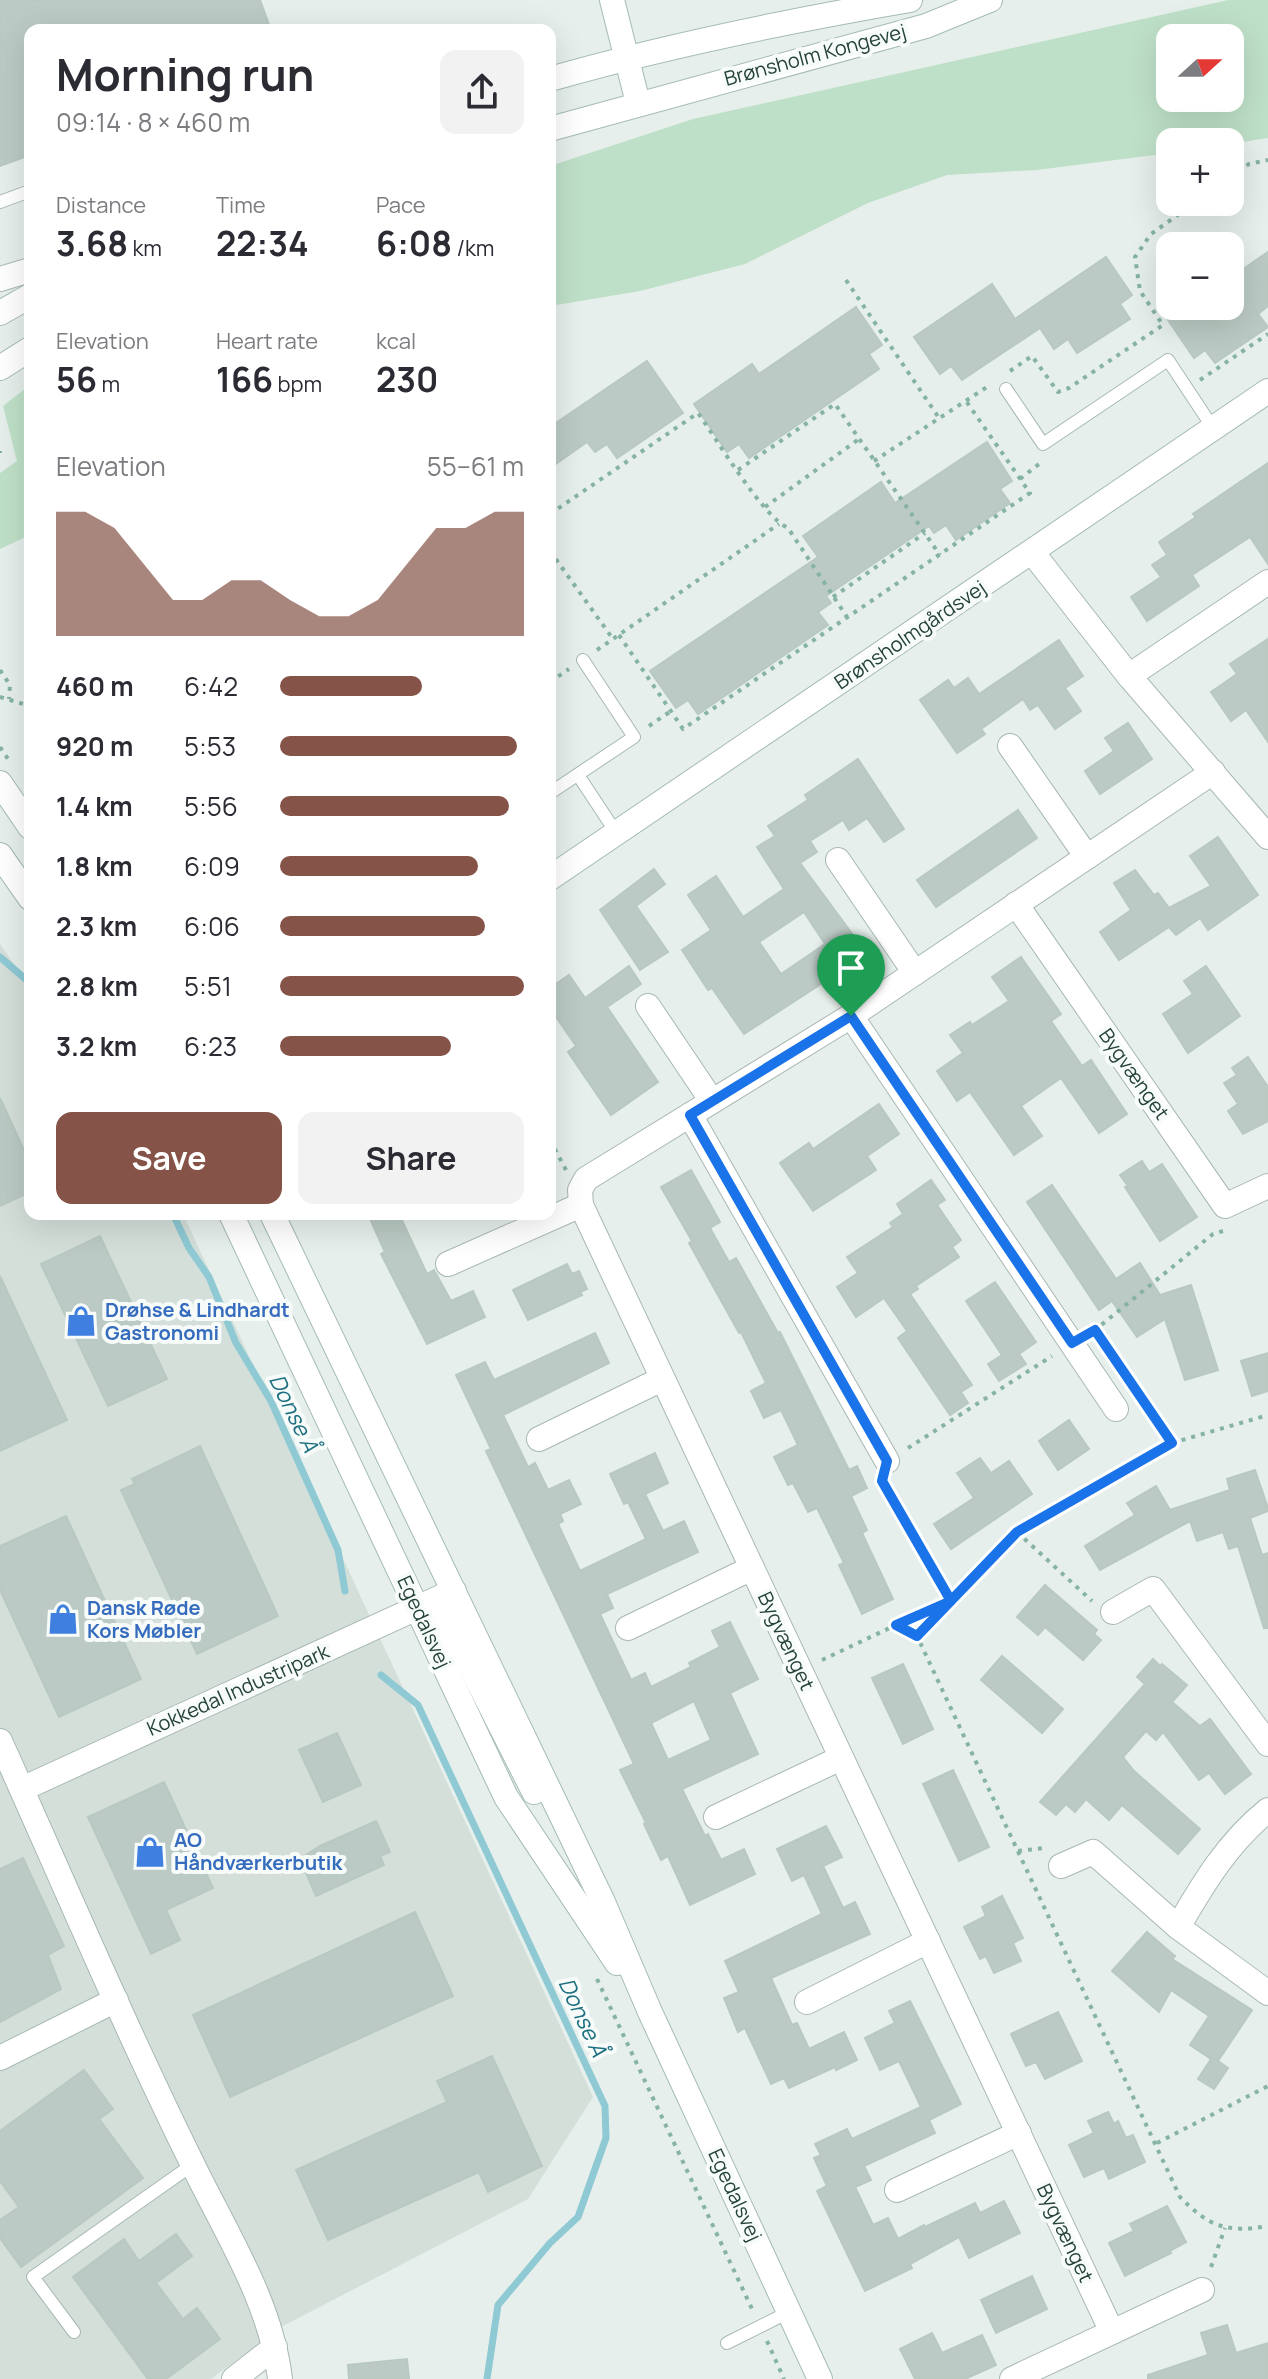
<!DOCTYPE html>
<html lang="en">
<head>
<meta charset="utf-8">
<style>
	:root { --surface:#fff; --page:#f2f2f3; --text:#2b2b33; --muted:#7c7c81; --accent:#855347 }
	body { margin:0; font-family:Manrope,sans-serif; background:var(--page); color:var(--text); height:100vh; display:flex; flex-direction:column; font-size:30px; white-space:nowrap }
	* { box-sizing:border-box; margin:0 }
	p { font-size:26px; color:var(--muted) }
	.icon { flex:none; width:44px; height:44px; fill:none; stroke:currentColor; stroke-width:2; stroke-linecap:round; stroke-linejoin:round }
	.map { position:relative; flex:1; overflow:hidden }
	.panel { position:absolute; left:24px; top:24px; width:532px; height:1196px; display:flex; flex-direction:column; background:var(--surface); border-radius:16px; box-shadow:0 8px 32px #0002 }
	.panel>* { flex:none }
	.needle { width:52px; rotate:69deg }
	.controls { position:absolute; left:1156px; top:24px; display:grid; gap:16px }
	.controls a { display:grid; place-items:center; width:88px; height:88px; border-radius:16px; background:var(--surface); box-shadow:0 8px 32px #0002; font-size:40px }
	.pin { position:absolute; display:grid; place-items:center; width:68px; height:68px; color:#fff; margin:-82px -34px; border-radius:50% 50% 50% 0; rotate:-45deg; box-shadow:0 0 8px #0007 }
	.pin .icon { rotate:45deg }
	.round { display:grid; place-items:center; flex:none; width:84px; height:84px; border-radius:16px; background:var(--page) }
	.overview { display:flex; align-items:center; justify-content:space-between; height:136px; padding:0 32px }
	h1 { font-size:44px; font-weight:700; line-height:60px }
	.figures { display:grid; grid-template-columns:repeat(3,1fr); gap:12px; height:136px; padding:8px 32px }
	.figures div { display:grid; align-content:center }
	.figures b { font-size:34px; font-weight:700 }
	.figures small { font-size:22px; font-weight:400 }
	.figures p { font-size:22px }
	.chart { height:224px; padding:16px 32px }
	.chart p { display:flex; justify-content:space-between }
	.chart svg { width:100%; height:144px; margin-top:8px; fill:var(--accent); opacity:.7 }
	.cta { display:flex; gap:16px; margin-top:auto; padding:16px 32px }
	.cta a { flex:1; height:92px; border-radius:16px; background:var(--accent); color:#fff; font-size:32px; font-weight:700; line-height:92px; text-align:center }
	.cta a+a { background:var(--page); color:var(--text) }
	ul { padding:0 32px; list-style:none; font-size:26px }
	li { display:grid; grid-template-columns:128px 96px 1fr; align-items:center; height:60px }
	li i { height:20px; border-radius:10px; background:var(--accent) }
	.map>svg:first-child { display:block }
	.built { fill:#d4dfda }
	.green { fill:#bfe0c8; fill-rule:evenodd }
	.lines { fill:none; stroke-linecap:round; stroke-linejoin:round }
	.stream { stroke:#8ec9d4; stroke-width:7 }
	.building { fill:#bbcac4; stroke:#b8c9c2; stroke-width:2; fill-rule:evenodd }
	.lane-casing { stroke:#a8b8b2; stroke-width:14 }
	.street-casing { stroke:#a8b8b2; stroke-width:26 }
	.secondary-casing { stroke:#a4bbb3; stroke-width:26 }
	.path { stroke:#86b3a5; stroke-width:4; stroke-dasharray:4 6; stroke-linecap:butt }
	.lane { stroke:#fff; stroke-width:12 }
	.street { stroke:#fff; stroke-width:24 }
	.secondary { stroke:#fff; stroke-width:24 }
	.route-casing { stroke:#fff; stroke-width:16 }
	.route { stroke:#1a73e8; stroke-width:10 }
	.labels { text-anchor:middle; stroke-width:8; stroke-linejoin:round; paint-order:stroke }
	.street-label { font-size:20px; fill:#24423a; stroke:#f7fbf9 }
	.shop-label { font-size:20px; font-weight:bold; fill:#366cbe; stroke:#f7fbf9; text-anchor:start }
	.water-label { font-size:22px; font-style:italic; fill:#1c6f80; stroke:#f7fbf9 }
</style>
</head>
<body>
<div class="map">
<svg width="1268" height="2379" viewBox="0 0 1268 2379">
	<rect width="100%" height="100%" fill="#e6efeb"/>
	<path class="built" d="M0,944l30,43v227h153l410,883 -65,102 -247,128 -70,52h-211z"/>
	<g class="green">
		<path d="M1228,0h40v138l-38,6 -60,-2v11l-133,17 -90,5 -79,28 -123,61 -105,27 -90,15v-140l143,-47zM1170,38h60v60h-60z"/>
		<path d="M30,385v150l-30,14v-76l17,-12 -14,-55z"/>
	</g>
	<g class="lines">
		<g class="stream">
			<path d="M0,957l30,26"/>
			<path d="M173,1214l16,34 20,29 27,66 35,58 67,149 7,41"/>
			<path d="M381,1675l37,30 187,401 1,32 -28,79 -28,26 -52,62 -11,74"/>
		</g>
	</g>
	<g class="building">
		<path d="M0,0h260l11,30h-241v125l-30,11z"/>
		<path d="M1268,252v54l-10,8 10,13 -53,36 -10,-13 -11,8 -26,-38 19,-14h43v-28z"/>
		<path d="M1106,257l26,38 -12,9 10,15 -53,34 -9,-14 -14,10 -14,-21 -78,52 -11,-14 -11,8 -26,-37 78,-53 23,35z"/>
		<path d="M856,307l26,38 -13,9 10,15 -130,89 -10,-14 -12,8 -33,-48 58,-40 7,10z"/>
		<path d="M647,361l36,52 -66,45 -10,-14 -12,8 -8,-10 -37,26v-41z"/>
		<path d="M987,442l25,39 -12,8 10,14 -54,37 -10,-15 -12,8 -5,-7 -103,70 5,7 -13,9 10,13 -130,89 -10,-14 -12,8 -26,-37 168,-114 -15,-21 78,-54 14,21z"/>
		<path d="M1268,463v101l-18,-27 -58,38 7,11 -52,35 -16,-24 30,-20 -9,-12 15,-10 -8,-13 37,-25 -3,-3z"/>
		<path d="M1268,639v103l-22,-32 -15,11 -20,-29 26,-18 -7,-10z"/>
		<path d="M1059,640l24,36 -18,12 16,23 -26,18 -17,-24 -8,5 -7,-11 -42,30 4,5 -28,19 -37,-53 28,-20 6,8 14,-10 11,16z"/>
		<path d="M1128,723l24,36 -52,35 -15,-23 29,-20 -9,-13z"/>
		<path d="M858,759l46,70 -20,13 -17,-24 -18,12 -6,-10 -33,21 7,11 -17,11 67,91 -123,80 -32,-46 -4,2 -26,-40 29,-20 -23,-35 28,-19 27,41 41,-28 -27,-42 18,-11 -7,-10 40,-26 -3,-5zM804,912l21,32 -44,30 -22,-32z"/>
		<path d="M1018,810l19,28 -101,69 -19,-27z"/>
		<path d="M1218,837l40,58 -50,35 -8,-12 -24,17 -7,-8 -50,33 -19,-28 31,-22 -17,-27 21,-13 19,25 4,-2 11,15 42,-22 -21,-30z"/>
		<path d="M654,869l11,15 -29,22 32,46 -28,18 -40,-60z"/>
		<path d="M1021,957l40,57 -10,7 31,45 9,-6 36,54 -28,19 -38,-55 -40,28 21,30 -28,19 -44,-63 -13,9 -20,-30 26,-18 -13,-18 20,-13 2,3 37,-24 -17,-24z"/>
		<path d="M629,966l12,18 -34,23 51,75 -47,33 -43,-63 8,-6 -26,-38v-20l19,-13 16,23z"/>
		<path d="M1206,966l34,50 -52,37 -25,-39 30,-20 -9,-13z"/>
		<path d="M1248,1057l20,30v34l-25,13 -15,-23 10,-7 -14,-21 13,-8 -5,-7z"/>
		<path d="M0,1098l30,65v29l-30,14z"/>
		<path d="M879,1104l20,30 -32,22 9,14 -63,41 -33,-48 29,-20 4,6z"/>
		<path d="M1142,1161l7,11 13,-8 35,53 -37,24 -35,-54 3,-1 -8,-11z"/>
		<path d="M691,1170l29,52 -10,6 19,34 7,-4 42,75 2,-1 69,138 8,-4 10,22 -16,8 16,34 -5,3 31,66 -31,15 -23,-49 5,-2 -27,-55 -9,4 -15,-29 -5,2 -14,-28 24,-12 -17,-35 -17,8 -13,-27 15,-8 -25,-51 -2,1 -50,-90 3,-2 -31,-54z"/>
		<path d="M931,1180l14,20 -8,5 24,35 -9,7 7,10 -43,29 2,3 -8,5 62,91 -11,7 7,11 -18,12 -52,-77 9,-7 -23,-33 -28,19 -19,-30 21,-14 -11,-16 46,-30 -3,-4 13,-9 -6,-10z"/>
		<path d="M1052,1185l64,94 24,-16 20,32 31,-10 27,85 -33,10 -20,-61 -28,18 -25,-36 -13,9 -72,-108z"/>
		<path d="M387,1214h12l28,60 7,-4 17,31 22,-10 12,26 -58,27 -46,-90 4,-2 -14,-31z"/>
		<path d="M100,1236l67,143 -59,27 -67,-142z"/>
		<path d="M567,1264l5,10 7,-3 8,18 -7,3 2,3 -54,25 -15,-30z"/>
		<path d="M0,1276l67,144 -67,31z"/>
		<path d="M995,1282l41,60 -17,12 7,10 -27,17 -11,-17 14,-9 -36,-54z"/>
		<path d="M595,1333l14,30 -106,52 25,52 7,-4 13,27 21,-10 12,24 -21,10 3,7 -5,3 22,47 66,-32 -18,-37 -4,2 -14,-30 45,-21 13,30 -23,11 18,37 21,-10 14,31 -91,42 6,14 -13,6 31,66 14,-7 6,14 40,-20 -2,-4 31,-16 -8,-16 18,-9 28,57 -28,14 28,61 -76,35 23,47 3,-2 13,26 23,-11 11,25 -65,31 -22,-49 -7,4 -17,-36 2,-1 -26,-53 14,-6 -148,-313 5,-2 -35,-74 29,-13 9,18zM694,1701l17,39 -43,20 -17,-37z"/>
		<path d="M1268,1353v38l-16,5 -11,-35z"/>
		<path d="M1069,1420l20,29 -31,21 -19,-29z"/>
		<path d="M200,1446l78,170 -81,38 -76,-164 14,-6 -3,-5z"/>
		<path d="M980,1458l11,15 18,-12 23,33 -81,55 -17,-25 40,-26 -17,-25z"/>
		<path d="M1255,1470l13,38v3l-18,7 12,37 6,-2v75h-4l-26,-82 -9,3 -6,-17 -26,9 -7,-20 -90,49 -15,-24 50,-31 -8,-12 29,-17 14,24 60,-20 -3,-11z"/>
		<path d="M66,1516l75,163 -82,38 -59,-127v-44z"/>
		<path d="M1045,1585l52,45 -3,4 7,6 -18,20 -38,-33 -7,8 -21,-18z"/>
		<path d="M1002,1656l61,53 -21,24 -61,-53z"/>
		<path d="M1153,1659l7,7 2,-2 25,21 -15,17 28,24 10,-7 41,55 -26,20 -16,-21 -10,7 -36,-48 -7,8 -10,-9 -23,26 11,14 66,58 -22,25 -56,-49 -13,15 -23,-21 -11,13 -9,-8 -10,11 -16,-13 105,-118 -8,-7z"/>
		<path d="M903,1664l30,65 -30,15 -31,-66z"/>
		<path d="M337,1733l24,52 -38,17 -24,-52z"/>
		<path d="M953,1770l36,77 -30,14 -36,-77z"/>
		<path d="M164,1782l49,106 -47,22 14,30 -29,14 -63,-137z"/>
		<path d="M376,1821l14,31 -10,4 4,9 -68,31 -16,-37 20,-13z"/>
		<path d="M826,1826l16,31 -19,9 20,42 12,-6 15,32 -99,44 21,47 5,-2 12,26 35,-17 13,28 -21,10 -1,-3 -46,21 -5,-10 -13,6 -26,-56 -7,4 -14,-34 15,-6 -14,-31 97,-47 -18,-39 -12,6 -15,-32z"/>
		<path d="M23,1858l41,88 -16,9 13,34 -61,33v-153z"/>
		<path d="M1002,1896l21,42 -10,5 8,18 -27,12 -8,-17 -6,3 -16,-32 22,-11 -4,-9z"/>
		<path d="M415,1912l38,84 -223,101 -37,-82z"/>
		<path d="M1147,1932l28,24 -3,3 80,51 -34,51 10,7 -14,21 -16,-10 13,-20 -21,-14 19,-29 -38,-26 -12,22 -47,-41z"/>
		<path d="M910,2001l51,103 -32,16 6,13 -71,33 7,14 -16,7 18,38 15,-7 10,21 26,-14 1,2 50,-24 5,10 24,-12 16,32 -51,25 -10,-21 -49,27 2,4 -47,23 -48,-100 10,-5 -13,-28 7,-3 -6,-11 32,-15 5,10 69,-32 -22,-46 -19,9 -15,-32 30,-15 -6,-12z"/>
		<path d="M1058,2012l24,49 -37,18 -9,-17 -10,4 -15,-32z"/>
		<path d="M492,2056l50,110 -54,26 -9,-20 -151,68 -32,-70 151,-68 -10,-21z"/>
		<path d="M84,2070l29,39 -14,10 44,59 -122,89 -21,-29v-18l19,-13 -19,-26v-50z"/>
		<path d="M1108,2112l6,12 4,-3 8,17 7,-3 12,27 -36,17 -5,-11 -20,9 -15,-32 25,-12 -6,-12z"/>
		<path d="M1167,2206l19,36 -16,9 1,2 -46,23 -16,-33 25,-12 -4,-7z"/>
		<path d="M176,2234l16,22 -36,27 27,36 14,-11 23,31 -54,40h-18l-75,-102 51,-38 15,22z"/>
		<path d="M1032,2276l15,33 -51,24 -15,-33z"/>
		<path d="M1227,2325l9,28 32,-10v36h-120v-4l60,-20 -7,-22z"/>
		<path d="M932,2333l10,20 40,-18 14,30 -31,14h-50l-15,-30z"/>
		<path d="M407,2359l2,20h-60l-1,-14z"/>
	</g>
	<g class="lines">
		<defs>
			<g id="lane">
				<path d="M0,202l30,-11"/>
				<path d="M1006,389l37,55 125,-84 45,68"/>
				<path d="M578,775l39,59"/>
				<path d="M550,793l84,-56 -51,-77"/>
				<path d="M74,2332l-41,-55 159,-112"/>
				<path d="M727,2343l62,-31"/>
			</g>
			<g id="street">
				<path d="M0,279l30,-9"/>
				<path d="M1032,552l97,124 139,161"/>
				<path d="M1129,676l139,-94"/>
				<path d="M1010,746l77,111"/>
				<path d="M838,860l77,113"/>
				<path d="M1016,904l209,302 43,-20"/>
				<path d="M648,1006l64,95"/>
				<path d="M851,1016l265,393"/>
				<path d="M690,1115l197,346"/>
				<path d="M448,1264l133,-59"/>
				<path d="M539,1439l123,-60"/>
				<path d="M1113,1612l40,-23 115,155"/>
				<path d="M628,1628l124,-60"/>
				<path d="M0,1741c63,140 123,282 191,420 33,69 80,140 89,218"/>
				<path d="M22,1789l432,-198"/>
				<path d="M716,1817l125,-59"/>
				<path d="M1061,1866l32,-14 85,75 90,66"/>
				<path d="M1178,1927c25,-43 50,-85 90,-117"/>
				<path d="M807,2002l121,-61"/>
				<path d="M0,2058l116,-58"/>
				<path d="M897,2190l122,-57"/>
				<path d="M1112,2332l-531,-1127 -1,-15 6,-11 265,-163 362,-244"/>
				<path d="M234,2379l41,-32"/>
				<path d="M1012,2379l190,-89"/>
			</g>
			<g id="secondary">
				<path d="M612,0l26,103"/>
				<path d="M550,79c119,-34 238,-58 360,-79"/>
				<path d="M550,129l376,-103 64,-26"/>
				<path d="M0,313l30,-17"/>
				<path d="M0,368l30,-19"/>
				<path d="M0,783l30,44"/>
				<path d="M0,855l30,43"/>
				<path d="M550,878l718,-487"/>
				<path d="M231,1214l275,583 111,166"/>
				<path d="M272,1214l331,688 47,110 170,367"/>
				<path d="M417,1609l29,9 88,174"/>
			</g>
		</defs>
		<use href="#lane" class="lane-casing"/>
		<use href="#street" class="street-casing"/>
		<use href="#secondary" class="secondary-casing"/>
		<g class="path">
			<path d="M1230,177l19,-13 19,-4"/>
			<path d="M846,280l93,138"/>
			<path d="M1010,371l22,-15 26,36 11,-4 94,-63 -23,-34 -5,-34 16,-23 45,-32"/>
			<path d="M1200,380l68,-46"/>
			<path d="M0,451v2"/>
			<path d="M874,461l116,-76"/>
			<path d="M738,470l97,-66 105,151"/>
			<path d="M1020,479l19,-15 1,-5"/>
			<path d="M765,507l94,-68"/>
			<path d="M550,514l148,-101c18,25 65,104 90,115l59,89"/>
			<path d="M550,551l63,88"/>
			<path d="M833,597l92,-64"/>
			<path d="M619,635l64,94 347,-236 -64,-92"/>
			<path d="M597,650l182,-126"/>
			<path d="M0,670l10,15 -1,14"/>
			<path d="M550,682l19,-13"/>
			<path d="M0,697l30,9"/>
			<path d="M649,726l22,-15"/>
			<path d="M0,747l8,12"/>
			<path d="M550,1140l16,30"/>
			<path d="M1223,1231l-10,3 -118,96 77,113 -155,89 -100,104 263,561c29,30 47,36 88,29"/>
			<path d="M1172,1443l96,-28"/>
			<path d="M908,1448l144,-92"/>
			<path d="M884,1484l67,117 -55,24"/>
			<path d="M1017,1532l75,69"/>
			<path d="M822,1660l74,-35 21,11"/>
			<path d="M1018,1851l26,-3"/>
			<path d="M597,1979l156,332"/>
			<path d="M1157,2143l111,-57"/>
			<path d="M1211,2267l14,-39"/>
			<path d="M767,2341l17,38"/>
		</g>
		<use href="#lane" class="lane"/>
		<use href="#street" class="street"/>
		<use href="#secondary" class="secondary"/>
	</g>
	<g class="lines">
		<defs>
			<path id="route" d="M851,1016l-161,99 197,346 -5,20 69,120 -55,24 21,11 100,-104 155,-89 -77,-113 -23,13 -221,-327"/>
		</defs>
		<use href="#route" class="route-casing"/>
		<use href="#route" class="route"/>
	</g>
	<defs>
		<symbol id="shop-bare" viewBox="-9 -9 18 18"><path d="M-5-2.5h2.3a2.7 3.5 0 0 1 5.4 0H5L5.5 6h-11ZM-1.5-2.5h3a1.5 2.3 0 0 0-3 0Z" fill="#3f7fe0" stroke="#f7fbf9" stroke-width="2.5" paint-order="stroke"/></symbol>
	</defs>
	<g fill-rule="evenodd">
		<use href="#shop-bare" x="59" y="1299" width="44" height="44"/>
		<use href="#shop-bare" x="41" y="1597" width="44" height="44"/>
		<use href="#shop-bare" x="128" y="1830" width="44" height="44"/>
	</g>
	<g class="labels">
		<g class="street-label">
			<text transform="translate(815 55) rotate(-15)" y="7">Brønsholm Kongevej</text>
			<text transform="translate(910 635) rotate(-34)" y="7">Brønsholmgårdsvej</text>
			<text transform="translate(1134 1074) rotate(55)" y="7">Bygvænget</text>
			<text transform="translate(424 1622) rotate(65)" y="7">Egedalsvej</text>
			<text transform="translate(786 1641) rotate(65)" y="7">Bygvænget</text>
			<text transform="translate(238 1690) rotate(-24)" y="7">Kokkedal Industripark</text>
			<text transform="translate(735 2195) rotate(65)" y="7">Egedalsvej</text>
			<text transform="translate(1065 2233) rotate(65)" y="7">Bygvænget</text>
		</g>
		<g class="shop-label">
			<text x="105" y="1317">Drøhse &amp; Lindhardt<tspan x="105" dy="23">Gastronomi</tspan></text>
			<text x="87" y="1615">Dansk Røde<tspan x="87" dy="23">Kors Møbler</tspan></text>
			<text x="174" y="1847">AO<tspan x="174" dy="23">Håndværkerbutik</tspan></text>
		</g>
		<g class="water-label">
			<text transform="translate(294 1413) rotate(64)" y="8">Donse Å</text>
			<text transform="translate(583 2017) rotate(65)" y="8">Donse Å</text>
		</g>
	</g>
</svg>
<div class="controls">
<a><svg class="needle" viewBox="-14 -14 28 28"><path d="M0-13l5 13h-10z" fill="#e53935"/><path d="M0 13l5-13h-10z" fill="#7c7c81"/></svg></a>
<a>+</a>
<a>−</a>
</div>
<div class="pin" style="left:851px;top:1016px;background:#1e9e55"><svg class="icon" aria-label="arrive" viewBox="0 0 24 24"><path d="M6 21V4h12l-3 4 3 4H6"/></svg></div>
<section class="panel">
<div class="overview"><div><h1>Morning run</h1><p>09:14 · 8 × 460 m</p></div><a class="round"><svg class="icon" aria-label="share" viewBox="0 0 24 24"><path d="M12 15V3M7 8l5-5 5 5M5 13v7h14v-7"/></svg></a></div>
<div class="figures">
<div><p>Distance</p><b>3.68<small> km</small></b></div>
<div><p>Time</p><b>22:34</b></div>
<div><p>Pace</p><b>6:08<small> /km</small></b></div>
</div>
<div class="figures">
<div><p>Elevation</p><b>56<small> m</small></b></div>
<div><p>Heart rate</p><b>166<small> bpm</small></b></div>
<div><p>kcal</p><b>230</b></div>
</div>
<div class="chart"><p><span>Elevation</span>55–61 m</p>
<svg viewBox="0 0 160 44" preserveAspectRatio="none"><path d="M0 44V6L10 6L20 11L30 22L40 33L50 33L60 27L70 27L80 33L90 38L100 38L110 33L120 22L130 11L140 11L150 6L160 6V44z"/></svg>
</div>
<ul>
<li><b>460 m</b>6:42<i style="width:58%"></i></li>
<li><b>920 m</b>5:53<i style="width:97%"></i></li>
<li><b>1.4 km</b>5:56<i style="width:94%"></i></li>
<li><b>1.8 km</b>6:09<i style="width:81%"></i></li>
<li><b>2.3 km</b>6:06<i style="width:84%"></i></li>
<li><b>2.8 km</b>5:51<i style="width:100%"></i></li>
<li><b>3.2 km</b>6:23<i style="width:70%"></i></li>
</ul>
<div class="cta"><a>Save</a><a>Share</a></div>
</section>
</div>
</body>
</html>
